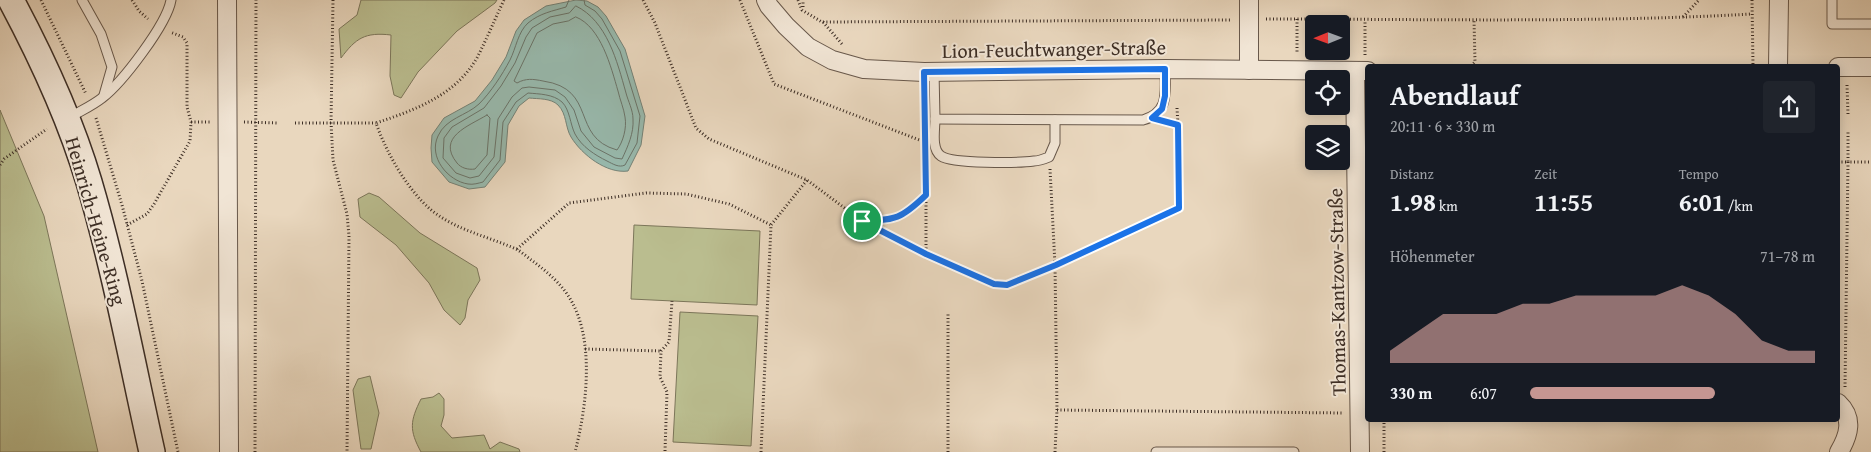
<!DOCTYPE html>
<html lang="de">
<head>
<meta charset="utf-8">
<style>
	:root { --surface:#171b24; --page:#20242c; --text:#f1f3f6; --muted:#9ea1a6; --accent:#c59692 }
	body { margin:0; font-family:"Gentium Book Plus",serif; background:var(--page); color:var(--text); height:100vh; display:flex; flex-direction:column; font-size:19px; white-space:nowrap }
	* { box-sizing:border-box; margin:0 }
	p { font-size:16px; color:var(--muted) }
	.icon { flex:none; width:28px; height:28px; fill:none; stroke:currentColor; stroke-width:2; stroke-linecap:round; stroke-linejoin:round }
	.map { position:relative; flex:1; overflow:hidden }
	.side { position:absolute; left:1365px; top:64px; width:475px; height:358px; display:flex; flex-direction:column; background:var(--surface); border-radius:5px; box-shadow:0 2px 12px #0003 }
	.side>* { flex:none }
	.needle { width:32px; rotate:269deg }
	.tools { position:absolute; left:1305px; top:15px; display:grid; gap:10px }
	.tools a { display:grid; place-items:center; width:45px; height:45px; border-radius:5px; background:var(--surface); box-shadow:0 2px 12px #0003; font-size:25px }
	.pin { position:absolute; display:grid; place-items:center; width:42px; height:42px; color:#fff; margin:-21px; border:2px solid #fff; border-radius:50%; box-shadow:0 1px 5px #0007 }
	.round { display:grid; place-items:center; flex:none; width:52px; height:52px; border-radius:5px; background:var(--page) }
	.head { display:flex; align-items:center; justify-content:space-between; height:85px; padding:0 25px }
	h1 { font-size:28px; font-weight:800; line-height:38px }
	.figures { display:grid; grid-template-columns:repeat(3,1fr); gap:8px; height:85px; padding:5px 25px }
	.figures div { display:grid; align-content:center }
	.figures b { font-size:25px; font-weight:800 }
	.figures small { font-size:14px; font-weight:400 }
	.figures p { font-size:14px }
	.chart { height:140px; padding:10px 25px }
	.chart p { display:flex; justify-content:space-between }
	.chart svg { width:100%; height:90px; margin-top:5px; fill:var(--accent); opacity:.7 }
	ul { padding:0 25px; list-style:none; font-size:16px }
	li { display:grid; grid-template-columns:80px 60px 1fr; align-items:center; height:38px }
	li i { height:12px; border-radius:6px; background:var(--accent) }
	.map>svg:first-child { display:block }
	.green { fill:#babd8f; stroke:#7c765a }
	.water { fill:#98baae; stroke:#748277 }
	.lines { fill:none; stroke-linecap:round; stroke-linejoin:round }
	.shore { stroke:#6a746a; stroke-width:1 }
	.lane-casing { stroke:#68584b; stroke-width:11 }
	.street-casing { stroke:#68584b; stroke-width:20 }
	.secondary-casing { stroke:#3d2e25; stroke-width:28 }
	.path { stroke:#3d2e25; stroke-width:3; stroke-dasharray:1 2.5; stroke-linecap:butt }
	.lane { stroke:#f1e5d5; stroke-width:9 }
	.street { stroke:#f1e5d5; stroke-width:18 }
	.secondary { stroke:#f1e5d5; stroke-width:25 }
	.route-casing { stroke:#fff; stroke-width:10 }
	.route { stroke:#1a73e8; stroke-width:6 }
	.labels { text-anchor:middle; stroke-width:4; stroke-linejoin:round; paint-order:stroke }
	.street-label { font-size:20px; fill:#3d2e25; stroke:#f1e5d5 }
</style>
</head>
<body>
<div class="map">
<svg width="1871" height="452" viewBox="0 0 1871 452">
	<rect width="100%" height="100%" fill="#e9d7be"/>
	<filter id="stains"><feTurbulence type="fractalNoise" baseFrequency=".004" numOctaves="4"/><feColorMatrix values="0 0 0 0 .2 0 0 0 0 .09 0 0 0 0 .02 0 0 0 .5 -.17"/></filter>
	<radialGradient id="worn" r=".72"><stop offset=".6" stop-color="#630" stop-opacity="0"/><stop offset="1" stop-color="#630" stop-opacity=".3"/></radialGradient>
	<g class="green">
		<path d="M361,0h136l-2,3 -38,28 -39,41 -17,26 -7,-3 -4,-19 1,-41c-26,-3 -35,3 -50,23l-2,-29 18,-14z"/>
		<path d="M0,110l44,106 54,236h-98z"/>
		<path d="M369,193l10,4 41,36 57,35 3,12 -12,20 -3,18 -5,7 -16,-15 -15,-27 -33,-38 -36,-28 -2,-18z"/>
		<path d="M634,225l126,6 -3,74 -126,-6z"/>
		<path d="M680,312l78,4 -7,130 -78,-4z"/>
		<path d="M370,376l9,37 -8,36h-10l-8,-59 5,-11z"/>
		<path d="M439,393l5,6v16l-3,11 11,12 32,-3 6,14 10,-7 19,7 1,3h-99c-12,-22 -11,-31 0,-53l12,-2z"/>
	</g>
	<path class="water" d="M576,0l11,1 11,6 8,9 19,33 20,67 -4,29 -13,26c-21,3 -46,-16 -57,-34 -6,-10 -4,-23 -13,-32 -7,-7 -20,-6 -29,-7l-10,8 -11,19 -3,37 -20,25 -16,2 -20,-7 -17,-20 -1,-14 1,-13 12,-17 31,-17 17,-21 14,-23 10,-26 8,-11 22,-14z"/>
	<g class="lines">
		<g class="shore">
			<path d="M569,0l-3,7c-13,4 -26,6 -38,16 -10,9 -12,25 -18,37 -8,15 -19,32 -31,44 -13,12 -33,14 -41,32 -10,21 10,45 30,48 5,1 11,-1 15,-2l17,-22 3,-38 13,-20 12,-9c11,1 25,1 34,9 8,8 8,22 13,32 7,13 20,21 32,27 6,3 12,7 18,4l12,-22 3,-27 -20,-65 -18,-32 -7,-8 -10,-6 -1,-5"/>
			<path d="M576,6c31,15 41,55 50,87 2,8 7,17 7,26 1,14 -5,27 -11,40l-7,-1 -21,-11 -13,-16 -7,-21 -9,-13 -10,-7 -26,-3 -7,1 -10,9 -14,22 -4,38 -15,19 -9,2 -14,-5 -13,-15 1,-20 8,-11 32,-19 17,-22 14,-23 11,-26 6,-9 18,-11 19,-4z"/>
			<path d="M576,17c25,10 35,50 42,74 2,9 6,18 7,26 2,11 -2,25 -8,33 -47,-13 -19,-61 -74,-69 -10,-2 -17,-3 -26,2l-3,-2 23,-48 16,-9 15,-3z"/>
			<path d="M487,115l3,3 -3,37 -12,14c-7,1 -14,-1 -18,-6 -21,-26 12,-37 30,-48z"/>
		</g>
		<defs>
			<g id="lane">
				<path d="M82,0l19,34 11,33 -8,28"/>
				<path d="M1832,0v24h39"/>
				<path d="M934,71l1,48 208,1c27,-8 22,-28 22,-51"/>
				<path d="M69,118c11,-7 23,-12 33,-20 20,-15 65,-74 69,-98"/>
				<path d="M935,119c0,11 -4,30 6,37 11,8 78,7 93,5 5,0 10,-2 15,-4l6,-14v-23"/>
				<path d="M1156,452h138"/>
			</g>
			<g id="street">
				<path d="M227,0l2,452"/>
				<path d="M766,0l3,6 17,20 22,21 24,13 32,9 60,3 241,-3 203,2"/>
				<path d="M1249,0v70"/>
				<path d="M1778,66l1,-66"/>
				<path d="M1838,67h33"/>
				<path d="M1355,71l5,381"/>
				<path d="M1838,403c16,15 11,32 1,49"/>
			</g>
			<path id="secondary" d="M11,0c31,58 59,118 78,182 26,88 43,180 63,270"/>
		</defs>
		<use href="#lane" class="lane-casing"/>
		<use href="#street" class="street-casing"/>
		<use href="#secondary" class="secondary-casing"/>
		<g class="path">
			<path d="M41,0l45,94"/>
			<path d="M132,0l7,11 9,8"/>
			<path d="M333,0l-2,122 2,38 14,54 2,22 -2,216"/>
			<path d="M504,0c-9,19 -17,38 -26,56 -21,39 -63,54 -102,67 10,29 31,66 54,86 25,21 57,27 86,40 6,3 12,9 18,13 12,9 24,19 33,32 29,41 20,112 8,158"/>
			<path d="M643,0l12,23 41,105 13,11 98,41 55,41 64,33 67,30 14,1 48,-20 2,145 -2,42"/>
			<path d="M740,0l34,84 148,57"/>
			<path d="M798,0l4,10 20,12 410,-2"/>
			<path d="M1752,0l1,66"/>
			<path d="M803,7v-7"/>
			<path d="M1683,17l16,-17"/>
			<path d="M1266,19c162,0 324,4 486,-5"/>
			<path d="M1297,19v35"/>
			<path d="M823,22l19,22"/>
			<path d="M1365,55v-35"/>
			<path d="M1471,66l4,-4 -1,-42"/>
			<path d="M1847,85l1,29"/>
			<path d="M1177,108l1,17"/>
			<path d="M96,118l26,87 20,76 36,171"/>
			<path d="M191,122h20"/>
			<path d="M244,122l35,1"/>
			<path d="M295,123h81"/>
			<path d="M926,160v94"/>
			<path d="M1838,162h10v-30"/>
			<path d="M0,165l4,-6 43,-30"/>
			<path d="M1050,169l5,96 124,-57 -1,-83 -11,-3"/>
			<path d="M862,221l30,-1 17,-9 16,-15"/>
			<path d="M127,225l20,-11 7,-10 36,-63 1,-19 -4,-15v-64l-4,-6 -13,-5"/>
			<path d="M517,249l52,-46 77,-10 40,1 43,10 42,21"/>
			<path d="M585,349l76,2"/>
			<path d="M1845,387l3,-225h23"/>
			<path d="M1057,410l287,3"/>
			<path d="M665,451l2,-59 -7,-15 1,-26 8,-9 3,-41"/>
			<path d="M255,452l1,-452"/>
			<path d="M761,452l10,-227 36,-45"/>
			<path d="M948,452v-139"/>
			<path d="M1384,452v-33"/>
		</g>
		<use href="#lane" class="lane"/>
		<use href="#street" class="street"/>
		<use href="#secondary" class="secondary"/>
	</g>
	<g class="lines">
		<defs>
			<path id="route" d="M1165,69v27l-3,13 -10,9 26,7 1,83 -123,57 -49,20 -13,-1 -68,-30 -64,-33c34,-1 39,-2 64,-26l-2,-123z"/>
		</defs>
		<use href="#route" class="route-casing"/>
		<use href="#route" class="route"/>
	</g>
	<g class="labels">
		<g class="street-label">
			<text transform="translate(1054 49) rotate(-1)" y="7">Lion-Feuchtwanger-Straße</text>
			<text transform="translate(96 221) rotate(74)" y="7">Heinrich-Heine-Ring</text>
			<text transform="translate(1337 292) rotate(-91)" y="7">Thomas-Kantzow-Straße</text>
		</g>
	</g>
	<rect width="100%" height="100%" filter="url(#stains)"/>
	<rect width="100%" height="100%" fill="url(#worn)"/>
</svg>
<div class="tools">
<a><svg class="needle" viewBox="-14 -14 28 28"><path d="M0-13l5 13h-10z" fill="#e53935"/><path d="M0 13l5-13h-10z" fill="#9ea1a6"/></svg></a>
<a><svg class="icon" aria-label="locate" viewBox="0 0 24 24"><circle cx="12" cy="12" r="6"/><path d="M12 2v4M12 18v4M2 12h4M18 12h4"/></svg></a>
<a><svg class="icon" aria-label="layers" viewBox="0 0 24 24"><path d="M12 4l9 5-9 5-9-5zM3 14l9 5 9-5"/></svg></a>
</div>
<div class="pin" style="left:862px;top:221px;background:#1e9e55"><svg class="icon" aria-label="arrive" viewBox="0 0 24 24"><path d="M6 21V4h12l-3 4 3 4H6"/></svg></div>
<section class="side">
<div class="head"><div><h1>Abendlauf</h1><p>20:11 · 6 × 330 m</p></div><a class="round"><svg class="icon" aria-label="share" viewBox="0 0 24 24"><path d="M12 15V3M7 8l5-5 5 5M5 13v7h14v-7"/></svg></a></div>
<div class="figures">
<div><p>Distanz</p><b>1.98<small> km</small></b></div>
<div><p>Zeit</p><b>11:55</b></div>
<div><p>Tempo</p><b>6:01<small> /km</small></b></div>
</div>
<div class="chart"><p><span>Höhenmeter</span>71–78 m</p>
<svg viewBox="0 0 160 44" preserveAspectRatio="none"><path d="M0 44V38L10 29L20 20L30 20L40 20L50 15L60 15L70 11L80 11L90 11L100 11L110 6L120 11L130 20L140 33L150 38L160 38V44z"/></svg>
</div>
<ul>
<li><b>330 m</b>6:07<i style="width:65%"></i></li>
</ul>
</section>
</div>
</body>
</html>
